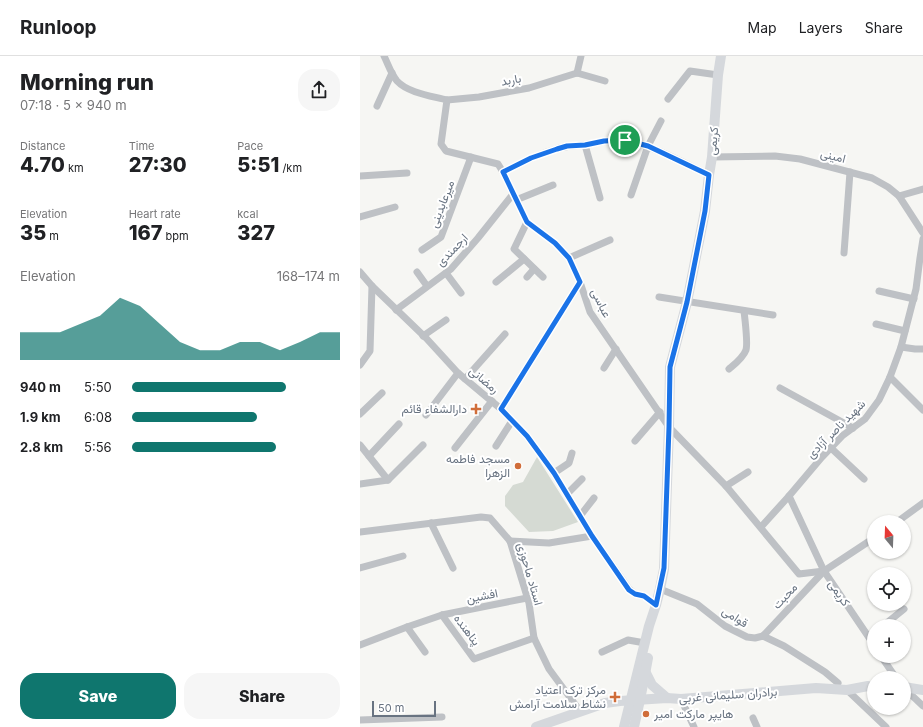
<!DOCTYPE html>
<html lang="en">
<head>
<meta charset="utf-8">
<style>
	:root { --surface:#fff; --page:#f6f6f6; --text:#202124; --muted:#757577; --line:#e0e0e0; --accent:#0f766e }
	body { margin:0; font-family:Inter,Vazirmatn,sans-serif; background:var(--page); color:var(--text); height:100vh; display:flex; flex-direction:column; font-size:15px; white-space:nowrap }
	* { box-sizing:border-box; margin:0 }
	p { font-size:13px; color:var(--muted) }
	.icon { flex:none; width:22px; height:22px; fill:none; stroke:currentColor; stroke-width:2; stroke-linecap:round; stroke-linejoin:round }
	.map { position:relative; flex:1; overflow:hidden }
	.drawer { display:flex; flex-direction:column; background:var(--surface); width:360px }
	.drawer>* { flex:none }
	.needle { width:26px; rotate:341deg }
	.buttons { position:absolute; left:507px; top:459px; display:grid; gap:8px }
	.buttons a { display:grid; place-items:center; width:44px; height:44px; border-radius:50%; background:var(--surface); box-shadow:0 1px 3px #0004; font-size:20px }
	.scale { position:absolute; left:12px; bottom:10px; width:64px; box-sizing:border-box; padding-left:4px; border:2px solid #687381; border-top:0; font-size:11px; line-height:14px; white-space:nowrap; color:#687381; -webkit-text-stroke:3px #fff; paint-order:stroke }
	.pin { position:absolute; display:grid; place-items:center; width:34px; height:34px; color:#fff; margin:-17px; border:2px solid #fff; border-radius:50%; box-shadow:0 1px 4px #0007 }
	.round { display:grid; place-items:center; flex:none; width:42px; height:42px; border-radius:16px; background:var(--page) }
	.headline { display:flex; align-items:center; justify-content:space-between; height:68px; padding:0 20px }
	h1 { font-size:22px; font-weight:800; line-height:30px }
	.figures { display:grid; grid-template-columns:repeat(3,1fr); gap:6px; height:68px; padding:4px 20px }
	.figures div { display:grid; align-content:center }
	.figures b { font-size:20px; font-weight:800 }
	.figures small { font-size:11px; font-weight:400 }
	.figures p { font-size:11px }
	.chart { height:112px; padding:8px 20px }
	.chart p { display:flex; justify-content:space-between }
	.chart svg { width:100%; height:72px; margin-top:4px; fill:var(--accent); opacity:.7 }
	.cta { display:flex; gap:8px; margin-top:auto; padding:8px 20px }
	.cta a { flex:1; height:46px; border-radius:16px; background:var(--accent); color:#fff; font-size:16px; font-weight:800; line-height:46px; text-align:center }
	.cta a+a { background:var(--page); color:var(--text) }
	ul { padding:0 20px; list-style:none; font-size:13px }
	li { display:grid; grid-template-columns:64px 48px 1fr; align-items:center; height:30px }
	li i { height:10px; border-radius:5px; background:var(--accent) }
	header { display:flex; align-items:center; gap:24px; box-sizing:border-box; height:56px; padding:0 20px; background:var(--surface); border-bottom:1px solid var(--line) }
	header strong { font-size:19px }
	nav { display:flex; gap:22px; margin-inline-start:auto; font-size:14px }
	main { display:flex; flex:1; min-height:0 }
	.map>svg:first-child { display:block }
	.green { fill:#d5dad3 }
	.lines { fill:none; stroke-linecap:round; stroke-linejoin:round }
	.street { stroke:#bec1c5; stroke-width:7 }
	.secondary { stroke:#d5d8dc; stroke-width:10 }
	.route-casing { stroke:#fff; stroke-width:8 }
	.route { stroke:#1a73e8; stroke-width:5 }
	.poi-dot { fill:#d06d39; stroke:#fff; stroke-width:1.5 }
	.labels { text-anchor:middle; stroke-width:4; stroke-linejoin:round; paint-order:stroke }
	.street-label { font-size:12px; fill:#687381; stroke:#fff }
	.poi-label { font-size:12px; fill:#687381; stroke:#fff; text-anchor:end }
</style>
</head>
<body>
<header>
<strong>Runloop</strong>
<nav><a>Map</a><a>Layers</a><a>Share</a></nav>
</header>
<main>
<section class="drawer">
<div class="headline"><div><h1>Morning run</h1><p>07:18 · 5 × 940 m</p></div><a class="round"><svg class="icon" aria-label="share" viewBox="0 0 24 24"><path d="M12 15V3M7 8l5-5 5 5M5 13v7h14v-7"/></svg></a></div>
<div class="figures">
<div><p>Distance</p><b>4.70<small> km</small></b></div>
<div><p>Time</p><b>27:30</b></div>
<div><p>Pace</p><b>5:51<small> /km</small></b></div>
</div>
<div class="figures">
<div><p>Elevation</p><b>35<small> m</small></b></div>
<div><p>Heart rate</p><b>167<small> bpm</small></b></div>
<div><p>kcal</p><b>327</b></div>
</div>
<div class="chart"><p><span>Elevation</span>168–174 m</p>
<svg viewBox="0 0 160 44" preserveAspectRatio="none"><path d="M0 44V27L10 27L20 27L30 22L40 17L50 6L60 11L70 22L80 33L90 38L100 38L110 33L120 33L130 38L140 33L150 27L160 27V44z"/></svg>
</div>
<ul>
<li><b>940 m</b>5:50<i style="width:74%"></i></li>
<li><b>1.9 km</b>6:08<i style="width:60%"></i></li>
<li><b>2.8 km</b>5:56<i style="width:69%"></i></li>
</ul>
<div class="cta"><a>Save</a><a>Share</a></div>
</section>
<div class="map">
<svg width="563" height="671" viewBox="0 0 563 671">
	<rect width="100%" height="100%" fill="#f6f6f3"/>
	<path class="green" d="M177,401l41,65 -25,9 -24,1 -24,-26v-10l8,-11 10,-3z"/>
	<g class="lines">
		<g class="street">
			<path d="M24,0c4,8 7,18 13,25 11,12 35,15 50,19l-6,44 5,7 52,13 5,8 24,50 28,21 14,15 11,24 10,30 79,115 57,59 73,88 25,-3"/>
			<path d="M217,17l28,8"/>
			<path d="M217,17l4,-17"/>
			<path d="M308,43l22,-28 28,4"/>
			<path d="M87,44l32,-3 50,-9 48,-15"/>
			<path d="M17,50l15,-33"/>
			<path d="M225,89l15,53"/>
			<path d="M352,101l63,-1 25,3 72,19 16,9 11,9 24,37"/>
			<path d="M143,116c17,-9 35,-18 53,-23 11,-4 23,-3 34,-5 10,-2 26,-6 37,-4 28,7 55,22 82,35"/>
			<path d="M0,120l47,-3"/>
			<path d="M271,139l17,-49 13,-25"/>
			<path d="M539,140l24,-7"/>
			<path d="M156,144l37,-15"/>
			<path d="M0,161l35,-10"/>
			<path d="M167,166l-13,27 29,28"/>
			<path d="M62,194l19,-13 30,-80"/>
			<path d="M484,197l6,-81"/>
			<path d="M209,202l41,-18"/>
			<path d="M0,216l12,14 54,52 32,35 43,36 26,27 27,37 38,63 37,53 6,5 9,2 12,9"/>
			<path d="M57,216l10,14"/>
			<path d="M86,217l15,20"/>
			<path d="M167,221l7,-8"/>
			<path d="M136,226l28,-23"/>
			<path d="M519,235l35,8"/>
			<path d="M299,241l114,18"/>
			<path d="M36,254l55,-41 27,-31 35,-44"/>
			<path d="M516,268l29,7"/>
			<path d="M63,280l23,-16"/>
			<path d="M541,291l14,2h8"/>
			<path d="M0,309l10,-14 2,-65"/>
			<path d="M244,312l12,-19"/>
			<path d="M369,313c6,-5 14,-11 17,-19 2,-7 -1,-30 -2,-39"/>
			<path d="M530,321l33,33"/>
			<path d="M105,323l40,-45"/>
			<path d="M420,332l73,40"/>
			<path d="M141,353l79,-127"/>
			<path d="M0,358l22,-21"/>
			<path d="M66,359l32,-42"/>
			<path d="M275,385l25,-29"/>
			<path d="M0,389l28,35"/>
			<path d="M136,390l16,-25"/>
			<path d="M95,392l37,-47"/>
			<path d="M471,392l33,31"/>
			<path d="M9,400l30,-32"/>
			<path d="M194,417l15,-10 3,-10"/>
			<path d="M0,428l28,-4 35,-35"/>
			<path d="M366,430l22,-14"/>
			<path d="M207,438l15,-15"/>
			<path d="M429,440l35,75 50,74"/>
			<path d="M220,460l14,-18"/>
			<path d="M537,466l26,-19"/>
			<path d="M71,467l22,45"/>
			<path d="M401,471l28,-31 33,-39 20,-21 23,-17 14,-19 11,-23 11,-30 15,-58 4,-31 3,-19"/>
			<path d="M0,476l121,-15 9,1 20,23 19,62 5,35 15,31 31,42"/>
			<path d="M150,485l39,2 43,-7"/>
			<path d="M0,512l43,-12"/>
			<path d="M300,533l37,15 28,22 22,11 8,1 8,-2 21,10 41,26 13,11"/>
			<path d="M82,559l32,44 60,-21"/>
			<path d="M523,570l21,-17"/>
			<path d="M47,571l18,25"/>
			<path d="M403,580l61,-65 50,-33"/>
			<path d="M0,589l47,-18 35,-12 85,-17"/>
			<path d="M242,596l26,-12 17,3"/>
			<path d="M521,600l15,22"/>
			<path d="M544,632l19,18"/>
			<path d="M487,634l39,37"/>
			<path d="M321,643l13,28"/>
			<path d="M393,662l4,9"/>
			<path d="M0,664l82,-3"/>
		</g>
		<g class="secondary">
			<path d="M285,615l7,14 15,13"/>
			<path d="M544,631l19,3"/>
			<path d="M176,671l69,-24 15,-2 47,-3 14,1 135,-11 31,2 21,-4"/>
			<path d="M264,671l25,-101 7,-21 4,-16 4,-20 5,-142 1,-60 17,-65 18,-91 4,-36 3,-18 6,-82 3,-19"/>
			<path d="M274,671l6,-27 8,-42"/>
		</g>
	</g>
	<g class="lines">
		<defs>
			<path id="route" d="M265,84l23,6 61,29 -4,36 -18,91 -17,65 -1,60 -5,141 -8,37 -12,-9 -9,-2 -6,-4 -37,-54 -38,-63 -27,-37 -26,-27 79,-127 -11,-24 -14,-15 -28,-21 -24,-50 28,-14 26,-9 10,-3 18,-1 19,-4z"/>
		</defs>
		<use href="#route" class="route-casing"/>
		<use href="#route" class="route"/>
	</g>
	<g class="poi-dot">
		<path d="M114 347h4v4h4v4h-4v4h-4v-4h-4v-4h4z"/>
		<circle cx="158" cy="410" r="4"/>
		<path d="M253 635h4v4h4v4h-4v4h-4v-4h-4v-4h4z"/>
		<circle cx="286" cy="658" r="4"/>
	</g>
	<g class="labels">
		<g class="street-label">
			<text transform="translate(151 24) rotate(-10)" y="4">باربد</text>
			<text transform="translate(353 85) rotate(-85)" y="4">کریمی</text>
			<text transform="translate(473 100) rotate(14)" y="4">امینی</text>
			<text transform="translate(82 148) rotate(-69)" y="4">میرعابدینی</text>
			<text transform="translate(92 194) rotate(-46)" y="4">ارجمندی</text>
			<text transform="translate(241 247) rotate(64)" y="4">عباسی</text>
			<text transform="translate(124 324) rotate(40)" y="4">رمضانی</text>
			<text transform="translate(476 373) rotate(-45)" y="4">شهید ناصر آزادی</text>
			<text transform="translate(170 518) rotate(74)" y="4">استاد ماحوزی</text>
			<text transform="translate(479 537) rotate(56)" y="4">کریمی</text>
			<text transform="translate(122 540) rotate(-11)" y="4">افشین</text>
			<text transform="translate(425 540) rotate(-47)" y="4">محبت</text>
			<text transform="translate(375 561) rotate(33)" y="4">قوامی</text>
			<text transform="translate(107 574) rotate(53)" y="4">پناهنده</text>
			<text transform="translate(368 639) rotate(-4)" y="4">برادران سلیمانی غربی</text>
		</g>
		<g class="poi-label">
			<text x="107" y="357">دارالشفاء قائم</text>
			<text x="150" y="407">مسجد فاطمه<tspan x="150" dy="14">الزهرا</tspan></text>
			<text x="246" y="638">مرکز ترک اعتیاد<tspan x="246" dy="14">نشاط سلامت آرامش</tspan></text>
			<text x="294" y="662" text-anchor="start">هایپر مارکت امیر</text>
		</g>
	</g>
</svg>
<div class="buttons">
<a><svg class="needle" viewBox="-14 -14 28 28"><path d="M0-13l5 13h-10z" fill="#e53935"/><path d="M0 13l5-13h-10z" fill="#757577"/></svg></a>
<a><svg class="icon" aria-label="locate" viewBox="0 0 24 24"><circle cx="12" cy="12" r="6"/><path d="M12 2v4M12 18v4M2 12h4M18 12h4"/></svg></a>
<a>+</a>
<a>−</a>
</div>
<div class="scale">50 m</div>
<div class="pin" style="left:265px;top:84px;background:#1e9e55"><svg class="icon" aria-label="arrive" viewBox="0 0 24 24"><path d="M6 21V4h12l-3 4 3 4H6"/></svg></div>
</div>
</main>
</body>
</html>
